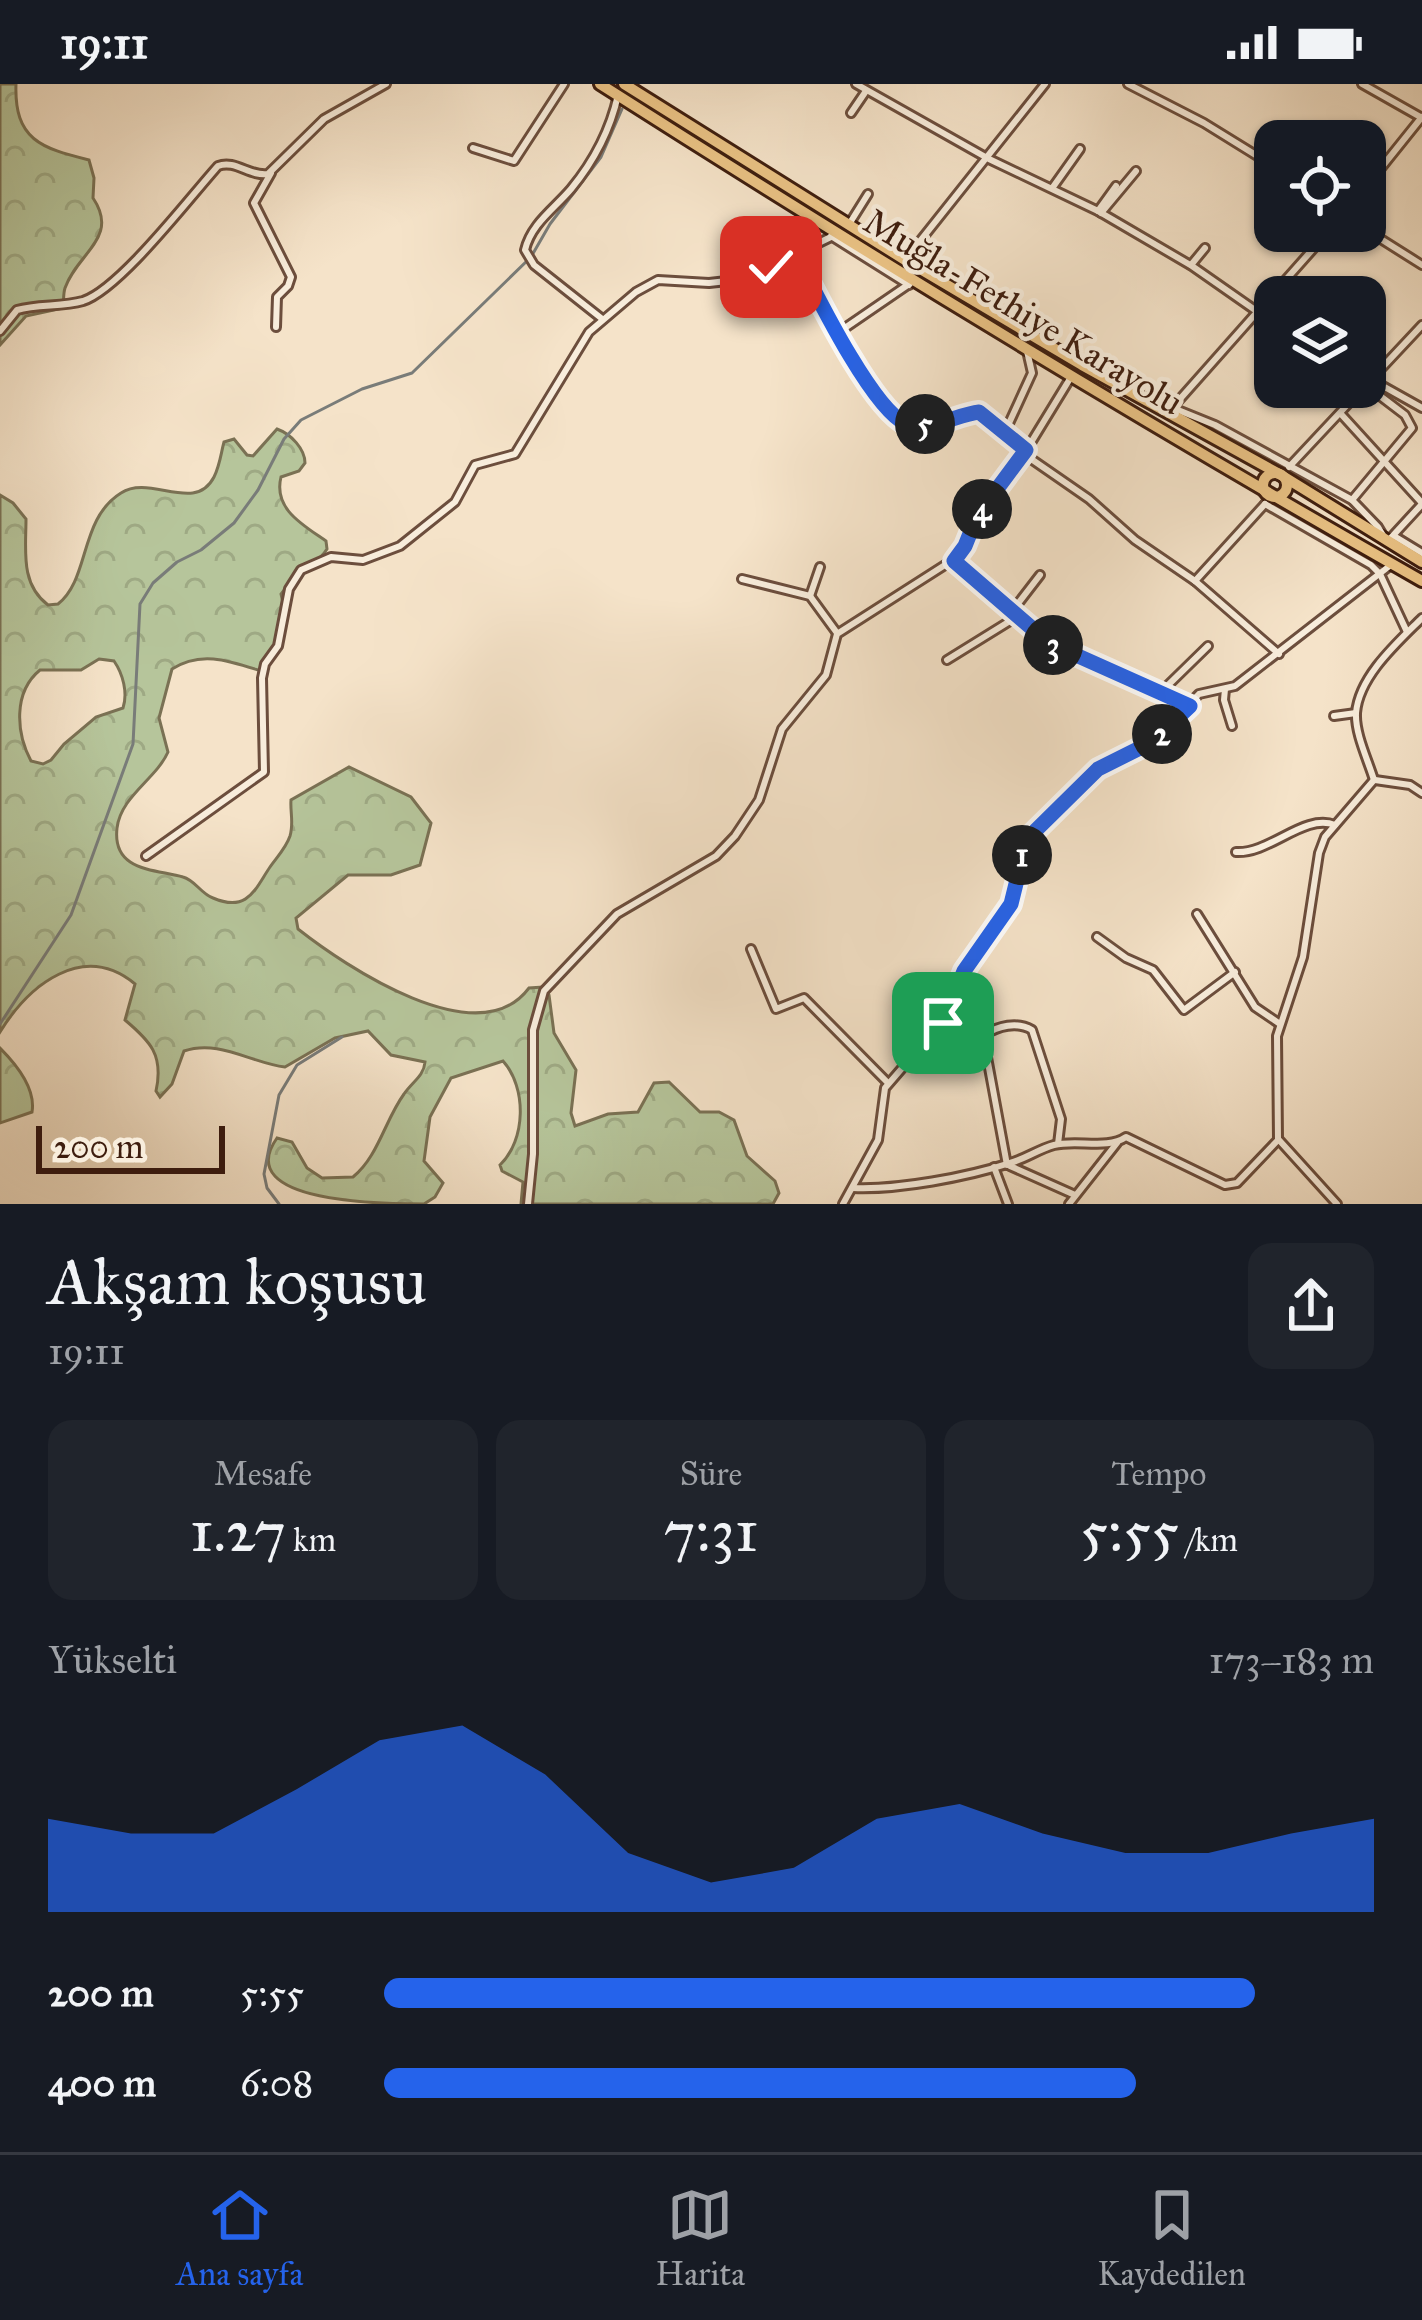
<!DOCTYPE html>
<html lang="tr">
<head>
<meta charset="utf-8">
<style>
	:root { --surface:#171b24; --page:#20242c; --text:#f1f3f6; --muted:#9ea1a6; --line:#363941; --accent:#2563eb }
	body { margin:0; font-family:"IM FELL Great Primer",serif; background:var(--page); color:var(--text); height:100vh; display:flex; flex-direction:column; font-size:45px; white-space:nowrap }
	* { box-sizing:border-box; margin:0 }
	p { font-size:39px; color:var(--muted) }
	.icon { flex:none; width:66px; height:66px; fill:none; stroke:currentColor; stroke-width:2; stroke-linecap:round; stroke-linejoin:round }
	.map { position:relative; height:1120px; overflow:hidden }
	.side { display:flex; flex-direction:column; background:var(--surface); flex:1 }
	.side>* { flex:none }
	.tools { position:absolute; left:1254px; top:36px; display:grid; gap:24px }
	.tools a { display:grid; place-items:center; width:132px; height:132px; border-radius:24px; background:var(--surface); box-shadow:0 3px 9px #0004; font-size:60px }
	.scale { position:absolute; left:36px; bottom:30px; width:189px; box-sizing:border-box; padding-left:12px; border:6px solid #3e1d0e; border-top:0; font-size:33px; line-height:42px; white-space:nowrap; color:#3e1d0e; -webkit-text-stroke:9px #f8eddc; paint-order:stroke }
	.pin { position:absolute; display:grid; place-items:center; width:102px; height:102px; color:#fff; margin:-51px; border-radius:24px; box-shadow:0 6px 18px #0006 }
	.km { position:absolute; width:60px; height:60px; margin:-30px; border-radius:50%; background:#222; color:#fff; font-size:33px; line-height:60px; text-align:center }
	.round { display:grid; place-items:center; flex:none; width:126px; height:126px; border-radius:24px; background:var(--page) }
	.summary { display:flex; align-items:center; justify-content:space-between; height:204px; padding:0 48px }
	h1 { font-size:66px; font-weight:600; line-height:90px }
	.figures { display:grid; grid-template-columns:repeat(3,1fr); gap:18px; height:204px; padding:12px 48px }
	.figures div { display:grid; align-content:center; border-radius:24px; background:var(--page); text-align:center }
	.figures b { font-size:60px; font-weight:600 }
	.figures small { font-size:33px; font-weight:400 }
	.figures p { font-size:33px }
	.chart { height:336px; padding:24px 48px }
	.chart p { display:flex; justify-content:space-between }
	.chart svg { width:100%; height:216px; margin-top:12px; fill:var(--accent); opacity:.7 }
	ul { padding:0 48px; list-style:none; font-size:39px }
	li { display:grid; grid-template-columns:192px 144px 1fr; align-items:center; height:90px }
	li i { height:30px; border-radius:15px; background:var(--accent) }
	.status { display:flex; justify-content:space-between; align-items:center; height:84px; padding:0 60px; background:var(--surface); direction:ltr }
	.status svg { height:33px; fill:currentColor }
	.menu { display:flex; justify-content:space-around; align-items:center; height:168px; border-top:3px solid var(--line); background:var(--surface); font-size:33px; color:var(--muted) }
	.menu a { display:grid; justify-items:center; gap:6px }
	.menu .current { color:var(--accent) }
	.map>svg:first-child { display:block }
	.forest { fill:url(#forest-crowns); stroke:#7a7154; stroke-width:3; fill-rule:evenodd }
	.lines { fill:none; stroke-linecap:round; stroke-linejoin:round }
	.stream { stroke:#797c79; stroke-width:3 }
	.minor-casing { stroke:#6c4e3d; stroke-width:12 }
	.highway-casing { stroke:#3e1d0e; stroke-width:16 }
	.minor { stroke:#f8eddc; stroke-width:6 }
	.highway { stroke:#eac284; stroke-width:10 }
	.route-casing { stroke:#fff; stroke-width:24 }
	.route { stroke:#2563eb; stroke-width:15 }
	.labels { text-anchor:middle; stroke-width:9; stroke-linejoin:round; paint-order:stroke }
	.street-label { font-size:36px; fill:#3e1d0e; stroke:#f8eddc }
</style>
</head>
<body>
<div class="status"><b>19:11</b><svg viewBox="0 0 49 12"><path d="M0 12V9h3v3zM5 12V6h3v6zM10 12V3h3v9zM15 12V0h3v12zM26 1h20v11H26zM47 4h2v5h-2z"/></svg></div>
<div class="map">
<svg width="1422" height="1120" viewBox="0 0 1422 1120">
	<defs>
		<pattern id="forest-crowns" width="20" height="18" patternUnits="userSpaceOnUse" patternTransform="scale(3)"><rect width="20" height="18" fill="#b6c59b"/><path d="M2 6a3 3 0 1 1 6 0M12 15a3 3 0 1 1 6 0" fill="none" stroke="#9ea984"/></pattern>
	</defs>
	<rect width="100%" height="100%" fill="#f5e3c9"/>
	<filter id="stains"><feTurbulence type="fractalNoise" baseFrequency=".00167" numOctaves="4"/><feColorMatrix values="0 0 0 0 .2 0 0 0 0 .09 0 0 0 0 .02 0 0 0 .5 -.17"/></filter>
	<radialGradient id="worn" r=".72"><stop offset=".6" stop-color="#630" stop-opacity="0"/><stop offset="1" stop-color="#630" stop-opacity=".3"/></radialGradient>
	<g class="forest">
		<path d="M0,0h16c-2,56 25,64 73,76l5,18 -1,20c27,40 -16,55 -28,90 -2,6 -1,13 -2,20l-37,8 -26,29z"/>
		<path d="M277,345c14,5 28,20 28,34l-6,8 -18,6c-8,32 22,48 45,64l1,8c-9,16 -32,25 -46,45 9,36 3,50 -20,77 -31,-10 -60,-21 -89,-2l-13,49 9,34c-12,27 -47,44 -51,76 -5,44 39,41 66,49 12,3 18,17 30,21 35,15 42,-9 57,-31 7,-10 16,-19 20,-31 4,-13 0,-24 1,-36l58,-33 62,30 20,26 -11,42 -29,10h-43l-52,43 2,11c47,37 180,127 231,59l14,-1 6,8 5,38 22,37 -5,43 4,13 33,-12 30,-2 16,-29 15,-1 31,30h19l15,8 13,36 28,25 4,12 -6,11h-252l2,-22 -21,-11 -2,-6c26,-25 27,-77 3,-104l-52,17 -21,39 -6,44 19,22 -8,14 -11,7c-36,0 -194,0 -147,-66l15,4 15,26 15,10 31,-1c25,-20 32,-57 51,-83 8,-12 20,-18 21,-32l-34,-7 -23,-24 -33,7 -50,29c-34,-4 -66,-28 -101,-16l-12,33 -12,13 -4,-6c8,-36 -6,-50 -31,-71l10,-36c-52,-43 -106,1 -135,48v-537l13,8 13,16c0,31 -6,65 22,86l10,-1c32,-25 21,-85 63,-111 29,-19 74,21 93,-16 6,-12 7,-24 10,-35l10,-3 13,16 6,1zM99,575l15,2c9,13 14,32 9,47l-27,9 -32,27 -13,16 -8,4 -12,-3c-15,-28 -18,-69 9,-91h41z"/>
		<path d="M0,964c16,16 36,41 32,64l-32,11z"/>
	</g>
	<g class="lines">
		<g class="stream">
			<path d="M0,940l71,-109 62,-171 7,-140 13,-21 24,-21 24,-12 33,-27 24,-33 26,-51 17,-19 61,-31 50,-16 119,-116 19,-33 51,-67 21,-48"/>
			<path d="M279,1120l-12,-16 -3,-14 15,-79 18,-30 45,-28"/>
		</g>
		<defs>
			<g id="minor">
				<path d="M856,0l133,75 109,52 94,55 83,58"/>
				<path d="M1128,0l76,39 71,44"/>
				<path d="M1362,0l60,34"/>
				<path d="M851,29l15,-22"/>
				<path d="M473,64l41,13 50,-77"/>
				<path d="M271,89l-17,30 37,74 -3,9 -11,11 -1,30"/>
				<path d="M1053,103l27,-38"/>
				<path d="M1365,104l57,-71"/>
				<path d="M1098,127l18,-25"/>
				<path d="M1101,129l35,-42"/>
				<path d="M848,142l20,-32"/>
				<path d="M1365,145l57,36"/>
				<path d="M831,152l78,49"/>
				<path d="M795,169l70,125 37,44 22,3 54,-13 46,37"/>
				<path d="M905,176l140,-176"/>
				<path d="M1191,181l14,-17"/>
				<path d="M601,234l-67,-53 -9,-15c6,-26 29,-41 46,-61 23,-28 39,-58 47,-94"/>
				<path d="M0,247l17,-21c21,-6 45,-3 66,-9 37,-12 107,-104 135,-135 17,-7 32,11 50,8l56,-55 62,-35"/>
				<path d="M839,248l73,-50"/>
				<path d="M1365,292l57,32"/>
				<path d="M1172,324l157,-177"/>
				<path d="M1173,324l42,17 137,75 26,27 9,15 35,-38"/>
				<path d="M1341,330l81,89"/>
				<path d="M1005,348l27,-59 -5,-22"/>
				<path d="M1024,370l65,45 46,41 60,41 84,73"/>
				<path d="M1289,383l133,-142"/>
				<path d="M1352,416l60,-72 -7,-13 -38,-29"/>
				<path d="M1265,420l106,61 9,9 27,58"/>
				<path d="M1394,452l28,17"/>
				<path d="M954,477l95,82 140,62"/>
				<path d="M742,495l68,17 27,37"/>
				<path d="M1195,497l70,-77"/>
				<path d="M810,512l10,-29"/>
				<path d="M1013,526l27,-35"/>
				<path d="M947,576l71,-44"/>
				<path d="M1225,605l-1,11 8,26"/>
				<path d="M1162,607l46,-45"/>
				<path d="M1334,632l22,-3"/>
				<path d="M1374,696c-6,-20 -19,-46 -18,-67 3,-37 42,-71 66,-95"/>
				<path d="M1375,696l35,5 12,8"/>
				<path d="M1236,768c34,2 68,-39 99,-27"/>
				<path d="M146,772l118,-84 -2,-94 3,-14 13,-18 11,-57 12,-19 30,-13 32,3 37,-14 55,-44 20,-37 40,-11 74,-122 47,-40 22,-12 51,3 36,-4 92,-45"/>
				<path d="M1197,830l58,93 25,17"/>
				<path d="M1097,853l29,21 27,12 31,40 51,-38"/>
				<path d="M751,865l25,60 28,-11 84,85"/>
				<path d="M1279,1056l58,64"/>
				<path d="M1007,1081l-23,-124v-6c14,-9 33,-14 48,-5l29,89 -3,25"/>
				<path d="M1010,1082l65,29"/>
				<path d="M994,1083l14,37"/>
				<path d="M853,1104c45,2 114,-11 157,-25 15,-4 29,-14 44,-18 23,-6 53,5 72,-8l99,48 12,-2 41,-43 -1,-104 26,-79 16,-104 6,-16 49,-57"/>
				<path d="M528,1120l5,-50v-124l11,-39 73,-77 99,-58 19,-20 24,-36 23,-71 44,-54 11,-41 122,-78 18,-40 47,-62 47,-77"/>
				<path d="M843,1120l35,-64 7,-52 62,-72 17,-45 47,-67 13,-57 8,-14 66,-64 54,-27 47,-48 36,-8 157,-122"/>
				<path d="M1069,1120l48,-61"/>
			</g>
			<g id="highway">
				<path d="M600,0c270,172 544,339 822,497"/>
				<path d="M624,0l281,176 177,105 199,110 141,87"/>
				<circle cx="1275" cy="401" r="12"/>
			</g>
		</defs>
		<use href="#minor" class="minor-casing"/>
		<use href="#highway" class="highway-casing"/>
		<use href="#minor" class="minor"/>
		<use href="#highway" class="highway"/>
	</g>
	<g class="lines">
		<defs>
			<path id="route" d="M771,183l24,-14c19,37 76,155 111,171 21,9 52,-10 73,-12l47,38 -49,66 -12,30 -11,15 95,82 141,63 -38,36 -54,27 -71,70 -16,65 -47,67 -21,52"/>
		</defs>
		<use href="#route" class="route-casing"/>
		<use href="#route" class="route"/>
	</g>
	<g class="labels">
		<g class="street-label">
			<text transform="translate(1024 227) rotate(31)" y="13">Muğla-Fethiye Karayolu</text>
		</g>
	</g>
	<rect width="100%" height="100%" filter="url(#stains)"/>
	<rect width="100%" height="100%" fill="url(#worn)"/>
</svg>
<div class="tools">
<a><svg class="icon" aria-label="locate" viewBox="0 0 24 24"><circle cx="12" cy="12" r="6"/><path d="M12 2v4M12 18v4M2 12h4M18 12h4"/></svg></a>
<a><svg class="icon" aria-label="layers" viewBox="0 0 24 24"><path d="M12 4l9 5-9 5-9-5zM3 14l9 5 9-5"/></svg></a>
</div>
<div class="scale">200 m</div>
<div class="pin" style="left:943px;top:939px;background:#1e9e55"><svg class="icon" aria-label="arrive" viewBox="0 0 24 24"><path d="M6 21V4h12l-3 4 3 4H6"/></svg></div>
<div class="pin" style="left:771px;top:183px;background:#d93025"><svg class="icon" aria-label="check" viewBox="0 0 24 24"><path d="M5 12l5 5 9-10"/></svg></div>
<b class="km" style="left:1022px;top:771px">1</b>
<b class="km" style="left:1162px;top:650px">2</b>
<b class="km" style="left:1053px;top:561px">3</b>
<b class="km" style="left:982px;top:425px">4</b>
<b class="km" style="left:925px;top:340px">5</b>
</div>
<section class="side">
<div class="summary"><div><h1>Akşam koşusu</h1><p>19:11</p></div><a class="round"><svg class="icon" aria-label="share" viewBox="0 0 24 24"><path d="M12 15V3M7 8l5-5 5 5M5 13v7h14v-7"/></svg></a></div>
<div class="figures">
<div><p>Mesafe</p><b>1.27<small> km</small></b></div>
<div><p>Süre</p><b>7:31</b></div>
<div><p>Tempo</p><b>5:55<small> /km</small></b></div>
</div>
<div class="chart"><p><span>Yükselti</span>173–183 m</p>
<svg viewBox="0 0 160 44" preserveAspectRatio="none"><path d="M0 44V25L10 28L20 28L30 19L40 9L50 6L60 16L70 32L80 38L90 35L100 25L110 22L120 28L130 32L140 32L150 28L160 25V44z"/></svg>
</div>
<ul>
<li><b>200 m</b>5:55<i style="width:88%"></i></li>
<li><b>400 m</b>6:08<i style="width:76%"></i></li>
</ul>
</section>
<nav class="menu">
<a class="current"><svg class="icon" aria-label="home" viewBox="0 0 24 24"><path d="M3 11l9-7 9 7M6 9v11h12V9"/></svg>Ana sayfa</a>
<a><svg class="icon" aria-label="map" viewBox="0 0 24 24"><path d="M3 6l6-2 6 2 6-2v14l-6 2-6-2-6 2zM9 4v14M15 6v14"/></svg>Harita</a>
<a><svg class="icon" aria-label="saved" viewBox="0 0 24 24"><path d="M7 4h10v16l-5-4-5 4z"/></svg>Kaydedilen</a>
</nav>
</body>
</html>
